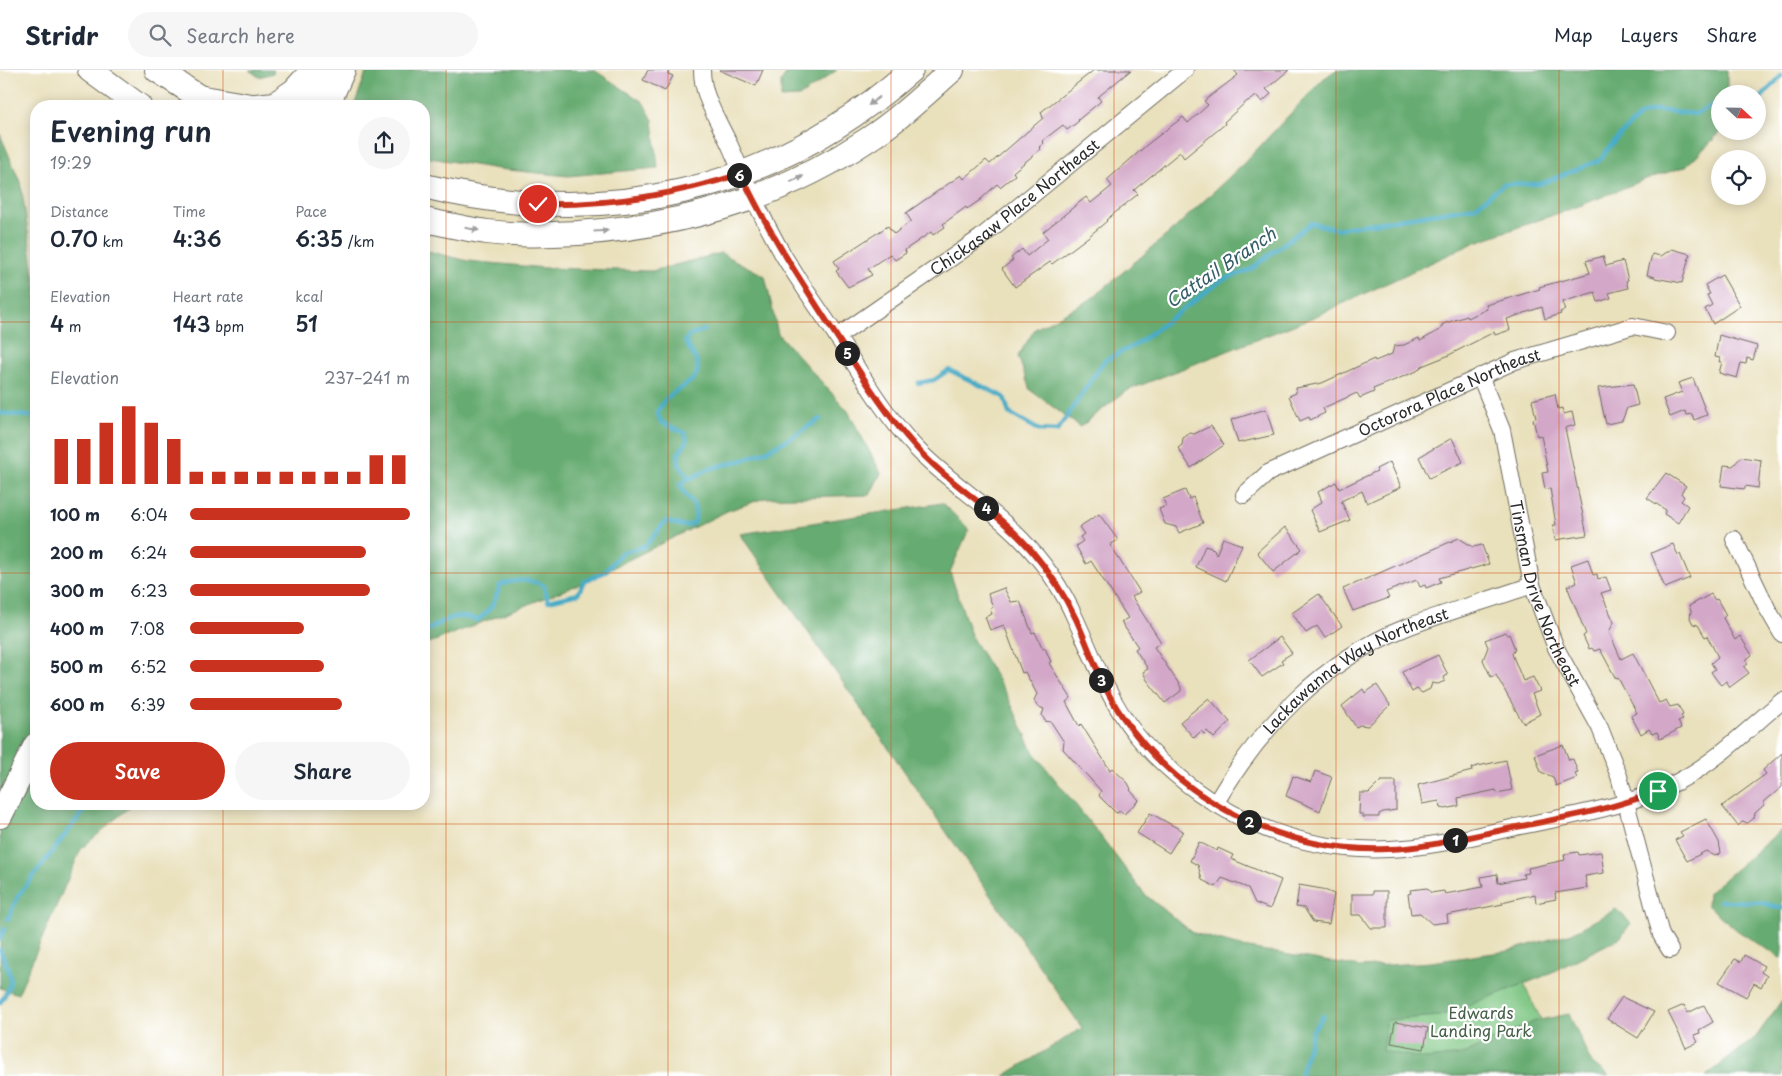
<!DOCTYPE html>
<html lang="en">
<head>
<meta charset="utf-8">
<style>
	:root { --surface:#fff; --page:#f6f6f7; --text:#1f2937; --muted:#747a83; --line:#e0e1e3; --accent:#c8321e }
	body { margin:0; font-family:"Playpen Sans",sans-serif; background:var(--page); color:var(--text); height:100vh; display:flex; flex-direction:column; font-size:19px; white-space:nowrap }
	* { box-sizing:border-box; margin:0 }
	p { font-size:16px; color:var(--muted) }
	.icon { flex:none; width:28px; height:28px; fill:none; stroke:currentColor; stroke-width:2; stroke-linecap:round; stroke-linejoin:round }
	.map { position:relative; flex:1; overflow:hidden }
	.drawer { position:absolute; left:30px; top:30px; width:400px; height:710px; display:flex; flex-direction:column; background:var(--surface); border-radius:20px; box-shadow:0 2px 12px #0003 }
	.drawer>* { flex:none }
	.needle { width:32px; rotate:112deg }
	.tools { position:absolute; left:1711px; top:15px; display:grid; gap:10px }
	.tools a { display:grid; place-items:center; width:55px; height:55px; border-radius:50%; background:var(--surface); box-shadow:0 2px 12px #0003; font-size:25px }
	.pin { position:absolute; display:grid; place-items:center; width:42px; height:42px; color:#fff; margin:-21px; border:2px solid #fff; border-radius:50%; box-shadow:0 1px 5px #0007 }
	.km { position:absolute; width:25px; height:25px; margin:-12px; border-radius:50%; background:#222; color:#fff; font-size:14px; line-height:25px; text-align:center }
	.round { display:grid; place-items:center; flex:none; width:52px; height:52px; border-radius:26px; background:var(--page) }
	.headline { display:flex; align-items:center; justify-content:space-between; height:85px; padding:0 20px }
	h1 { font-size:28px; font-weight:600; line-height:38px }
	.figures { display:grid; grid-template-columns:repeat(3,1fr); gap:8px; height:85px; padding:5px 20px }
	.figures div { display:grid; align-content:center }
	.figures b { font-size:21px; font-weight:600 }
	.figures small { font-size:14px; font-weight:400 }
	.figures p { font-size:14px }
	.chart { height:140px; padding:10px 20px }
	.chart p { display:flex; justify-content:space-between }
	.chart svg { width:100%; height:90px; margin-top:5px; stroke:var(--accent); stroke-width:6 }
	.primary-button { display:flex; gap:10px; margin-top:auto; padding:10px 20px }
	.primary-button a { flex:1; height:58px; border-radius:30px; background:var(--accent); color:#fff; font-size:20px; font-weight:600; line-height:58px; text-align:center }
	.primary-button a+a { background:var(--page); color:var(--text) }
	ul { padding:0 20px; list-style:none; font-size:16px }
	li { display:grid; grid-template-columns:80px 60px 1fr; align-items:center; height:38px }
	li i { height:12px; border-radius:6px; background:var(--accent) }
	header { display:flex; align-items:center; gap:30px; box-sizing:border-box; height:70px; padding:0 25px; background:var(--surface); border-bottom:1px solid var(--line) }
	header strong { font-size:24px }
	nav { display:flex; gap:28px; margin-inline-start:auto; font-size:18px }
	.search { width:350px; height:45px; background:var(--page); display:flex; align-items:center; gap:12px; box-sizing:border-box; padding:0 18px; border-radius:28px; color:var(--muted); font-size:19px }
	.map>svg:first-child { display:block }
	.green { fill:#7ec683; stroke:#547857 }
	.forest { fill:#66ab71; stroke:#486b4e }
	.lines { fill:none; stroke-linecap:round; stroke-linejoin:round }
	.stream { stroke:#46abc6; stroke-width:4.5 }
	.building { fill:#d3a7c8 }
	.minor-casing { stroke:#6e6a5e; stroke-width:18 }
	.secondary-casing { stroke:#6e6a5e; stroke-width:26 }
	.minor { stroke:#fff; stroke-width:16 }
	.secondary { stroke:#fff; stroke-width:24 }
	.oneway { fill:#a0a0a0 }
	.route-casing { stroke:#fff; stroke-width:10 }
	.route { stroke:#c8321e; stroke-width:6 }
	.grid { fill:none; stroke:#d5540f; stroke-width:1; stroke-opacity:0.55 }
	.labels { text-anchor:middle; stroke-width:4.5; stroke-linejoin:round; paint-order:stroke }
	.street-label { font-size:16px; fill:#2b2b2b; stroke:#fff }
	.park-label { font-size:16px; fill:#48614a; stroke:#fff }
	.water-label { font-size:18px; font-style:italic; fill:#365e69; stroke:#fff }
</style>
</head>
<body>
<header>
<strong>Stridr</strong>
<div class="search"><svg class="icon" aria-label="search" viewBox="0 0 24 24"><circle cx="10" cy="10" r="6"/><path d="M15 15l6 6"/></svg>Search here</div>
<nav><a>Map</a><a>Layers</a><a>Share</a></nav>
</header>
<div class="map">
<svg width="1782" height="1006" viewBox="0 0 1782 1006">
	<rect width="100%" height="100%" fill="#fff"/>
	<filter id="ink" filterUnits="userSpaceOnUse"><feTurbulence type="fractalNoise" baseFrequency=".02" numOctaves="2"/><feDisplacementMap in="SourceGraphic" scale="10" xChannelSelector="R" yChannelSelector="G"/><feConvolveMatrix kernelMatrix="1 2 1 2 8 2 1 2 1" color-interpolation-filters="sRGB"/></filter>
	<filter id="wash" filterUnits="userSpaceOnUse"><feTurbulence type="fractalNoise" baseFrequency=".0096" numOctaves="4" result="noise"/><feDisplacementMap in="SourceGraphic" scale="20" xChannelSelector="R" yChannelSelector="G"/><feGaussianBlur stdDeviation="1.12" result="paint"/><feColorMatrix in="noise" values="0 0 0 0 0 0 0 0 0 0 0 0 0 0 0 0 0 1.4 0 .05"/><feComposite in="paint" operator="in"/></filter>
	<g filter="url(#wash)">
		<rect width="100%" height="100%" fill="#e9e0bc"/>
		<path class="green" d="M1099,764l45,60 49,39 50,14 62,31 210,-11 54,109h-300z"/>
		<g class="forest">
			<path d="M249,0h25l-1,3 -14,4z"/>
			<path d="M367,0h227l49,32 10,18 5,48 -90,8 -70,-7 -74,-12v-51h-70z"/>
			<path d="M788,0h49l-38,27 -18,1v-16z"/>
			<path d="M1336,0h391v24h-7v37h2l-37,36 -39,12 -64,26 -106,37 -162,75 -188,74 -46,36 -50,-37 -12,-34 17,-27 56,-30 83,-70 71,-67 78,-83z"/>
			<path d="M0,64l21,50 15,103v517h97l-52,45 -63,145 -18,-6z"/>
			<path d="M424,180l44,11 77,7 107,3 69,-18 44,23 13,58 70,77 33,62 -11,22 -105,3 -38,13 -147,73 -156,61z"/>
			<path d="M942,433l27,26 -19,43 22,66 34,55 28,60 65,81 45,60 49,39 50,14 117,20 71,-5 77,-11 64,-18 44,-24 15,14 -11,15 -78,39 -102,39 -53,4 -5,31 45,8 35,-4 73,-34 34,-7 22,48 18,14h-605l78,-48 -342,-494z"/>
			<path d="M1782,759v130l-44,-28 -31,-26 1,-12z"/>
			<path d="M1782,930v76h-76l50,-39z"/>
		</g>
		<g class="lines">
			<g class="stream">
				<path d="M1758,29h2l22,-24"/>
				<path d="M918,313l16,-3 15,-10 55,27 5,16 30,17 18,1 47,-70 31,-16 87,-65 28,-10 61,-47 26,6 138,-22 29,-23h36l60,-24 15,-20 24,-24 16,-6 40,4 25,-12"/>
				<path d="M0,343l36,4"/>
				<path d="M689,409l-10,-15 -1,-10 9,-13 -2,-8 -24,-11 -4,-10c3,-4 6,-10 9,-13 12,-13 41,-18 29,-41 -3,-6 -7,-10 -10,-17l4,-5 15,-6"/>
				<path d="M424,562c23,-12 27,-20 53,-12 14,-8 19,-21 23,-35 14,-5 30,-7 44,1l4,15 30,-7 6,-13 21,-9 16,-19 24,-7 21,-25c10,3 20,8 29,1 3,-26 -9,-19 -15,-38l28,-15 35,-9 21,-8 28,-15 28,-18"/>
				<path d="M1720,831l38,1 24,6"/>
				<path d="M8,849l10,-23 71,-92"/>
				<path d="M0,869l4,-10"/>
				<path d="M0,880c11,24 16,30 0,53"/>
				<path d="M1300,1006l13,-46 10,-14"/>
			</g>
		</g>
		<g id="blocks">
			<g class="building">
				<path d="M648,0h21l-1,4 5,2 -8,15 -22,-11z"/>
				<path d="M719,0h44l-7,16z"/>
				<path d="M1094,0h37l-33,27 3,4 -23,19 1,1 -12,9 -4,-5 -21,16 2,2 -5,4 2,2 -28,23 2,3 -15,12 -3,-3 -17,16 -13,9 -1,-2 -23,17 2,3 -12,8 -2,-3 -26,18 1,3 -11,7 -5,-6 -22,15 4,6 -24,12 -12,-16 3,-2 -5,-8 54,-35 6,8 17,-13 -5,-8 55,-38 3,4 22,-19 4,4 53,-46 -2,-6z"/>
				<path d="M1234,0h55l-23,19 5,5 -9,8 -5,-6 -11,6 -22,20 1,2 -41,34 -4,-6 -46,38 4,4 -32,26 1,1 -19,16 -36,27 -2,-2 -35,25 -13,-18 11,-9 -2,-2 11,-9 5,7 21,-17 -5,-7 43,-35 5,6 21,-17 -5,-6 42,-37 34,-26 5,6 20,-18 -4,-4 34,-26z"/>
				<path d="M1672,179l18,5 -8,29 -27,-5v-1l-8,-2 5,-21 9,2z"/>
				<path d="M1603,186l3,10 17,-5 5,19 -2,1 2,7 -19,5 2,5 -13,4 -3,-10 -33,10 3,8 -5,2 1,2 -16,5 -3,-12 -35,12 3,11 -15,5 -1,-3 -47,24 -25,10 -5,5 -44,18 1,3 -14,6 -3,-5 -34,15 2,5 -15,7 -1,-3 -9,4 -11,-25 7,-3v-5l26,-5 52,-24 1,2 17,-7 2,-8 10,-1 15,-7 1,3 20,-11 3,-6 24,-8 1,2 19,-9 -1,-4 54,-16 -1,-2 51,-14 -4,-12z"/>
				<path d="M1722,205l18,31 -27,18 -8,-15 7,-4 -5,-10 3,-1 -5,-9z"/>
				<path d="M1719,265l38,11 -4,14 -6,-2 -1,6 -5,-1 -4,15 -18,-5 3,-11h-3l1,-4 -5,-1z"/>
				<path d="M1693,308l14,37 -13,5 -2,-6 -6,1 -1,-4 -15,6 -7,-18 19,-7 -4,-9z"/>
				<path d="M1633,314l5,21 -11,3 -5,13 -16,3 -8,-36z"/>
				<path d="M1555,324l3,15 4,-1 1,6 9,-2 3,13 -10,3 22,107 -32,5 -2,-15h3l-6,-37 -5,1 -3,-16 6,-1 -7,-37 -4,1 -4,-17 3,-1 -4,-18z"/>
				<path d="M1266,339l8,26 -36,8 -7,-23z"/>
				<path d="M1211,356l13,19 -33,23 -13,-20 4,-3 1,-7 7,-5 4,1z"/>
				<path d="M1452,368l11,24 -34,16 -10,-21z"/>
				<path d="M1741,387l20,3 -3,28 -13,-2v3l-24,-3 3,-21 9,1z"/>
				<path d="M1390,392l11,25 -34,16 -5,-12 -21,10 9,19 -30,12 -10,-22 12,-8 -4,-10 18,-10 3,7 38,-18 -1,-2z"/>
				<path d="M1666,403l20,13 -5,7 3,4 -3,4 7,5 -10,17 -14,-9 2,-4 -19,-12z"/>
				<path d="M1185,420l4,9 4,-2 10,26 -24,10 -3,-6 -11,-3 -6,-15 7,-3 -3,-7z"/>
				<path d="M1099,444l19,26 -8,5 30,47 -8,5 29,45 -7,5 27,40v4l-16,12 -18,-23 -4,-8 5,-3 -13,-20 3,-2 -17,-25 7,-4 -37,-57 -5,3 -10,-18 7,-5 -3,-4 4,-3 -5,-7z"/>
				<path d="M1285,457l17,22 -29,23 -16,-20z"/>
				<path d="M1223,468l19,7 -16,36 -30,-14 9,-21 9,3 2,6z"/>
				<path d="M1459,468l14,9 9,-2 7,19 -50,14 2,4 -15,6 -1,-3 -5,2 -3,-7 -31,12 3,6 -36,13 -10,-22z"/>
				<path d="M1673,474l5,11 2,-1 10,24 -25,10 -14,-35z"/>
				<path d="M1588,489l5,16 4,-1 1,5 8,-2 5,13 -10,3 13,29 -5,10 12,27 12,-6 26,50 7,-3 4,7 8,-2 5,10 -2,1 2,3 -5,2 3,7 -21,11 -3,-7 -5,2 -3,-5 -8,5 -10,-18 6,-3 -19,-35 -2,1 -16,-30 -6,2 -2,-3 -3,1 -6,-13 3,-2 -19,-48 10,-3 -6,-18z"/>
				<path d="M1004,518l7,14 9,-1 12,32 3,-1 8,17 2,-1 6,14 -2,1 22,35 -5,4 13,24 2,-2 29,46 2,-2 16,15 3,6 -1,1 9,10 -15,14 -3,-3 -5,2 -17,-17 2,-5 -38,-42 1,-7 -13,-20 -6,-1 -3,-6 2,-6 -7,-3 -3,-6 3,-6 -12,-22 -3,1 -18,-48 -14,5 -5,-13 7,-3 -2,-5 3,-2 -5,-13z"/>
				<path d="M1319,524l23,32 -17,12 -8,-12 -11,7 -14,-20z"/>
				<path d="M1711,524l4,6 2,-1 9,16 -3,3 12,22 5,-4 12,19 -7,5 3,4 -4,3 5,6 -19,14 -4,-6 -5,4 -2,-2 -8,-11 4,-3 -4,-6 7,-6 -11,-21 -2,1 -7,-12 -5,-1 -3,-6 1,-7 -2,-5z"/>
				<path d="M1505,562l2,3 2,-1 6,15 -3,5 11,27 10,-4 7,14 -8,3 8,20 -17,9 -27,-48 -5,2 -8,-17 5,-13 -3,-7z"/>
				<path d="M1280,567l12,16 -11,7 2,3 -21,14 -13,-17z"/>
				<path d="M1438,585l10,20 -4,2 1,4 -7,3 -6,-1 -2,6 -8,4 -5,-4 -5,3 -10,-20z"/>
				<path d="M1377,615l13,20 -22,21 -8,-1 -4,2 -14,-21 21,-17 2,4z"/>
				<path d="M1209,628l21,24 -16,16 -7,-7 -3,3 -3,-3 -7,7 -14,-16z"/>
				<path d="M1563,675l6,15 4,-1 5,14 -3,1 2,4 -21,8 -3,-9 -12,-5 -6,-17z"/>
				<path d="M1782,683v34l-18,15v3l-9,8 -1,5 -6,5 -6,-1 -4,4 -16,-20 44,-32 -3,-4z"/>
				<path d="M1506,690l6,30 -15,3 -1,-3 -38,8 1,8 -14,3 -5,-1 -1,-7 -17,3 -4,-19 54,-14 -1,-3 7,-2z"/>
				<path d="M1315,701l17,6 -12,34 -34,-15 7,-20 18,6z"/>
				<path d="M1381,711h15v29l-13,2 -4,2v3h-16v-3h-4l1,-21h9z"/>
				<path d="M1150,743l33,18 -14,22 -32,-20z"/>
				<path d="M1706,749l13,23 2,11 -6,3 -9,-5 -19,10 -12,-21 8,-4 -3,-4z"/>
				<path d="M1199,772l18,9 1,-3 15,7 -2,4 50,21 -11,29 -15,-6 -7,-15 -26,-10 -6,9 -14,-7 -4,-15 -8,-4z"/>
				<path d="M1578,782l1,3 22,-3 3,21 -19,3 2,12 -32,5 1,6 -20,4 -1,-9 -33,8 1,2 -56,11 1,7 -16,2 -12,-11 -9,1 -3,-20 3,-1 -1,-3 17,-2 4,5 13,-2 1,3 38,-7 -2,-10 16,-3 1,9 26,-5 -1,-4 6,-1 -1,-5 37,-8 -1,-6z"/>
				<path d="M1299,815l23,4 12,5 -5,30 -16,-2 -9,-14 -8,-1z"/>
				<path d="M1373,821h14v37h-16l-10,-13h-9v-21h21z"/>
				<path d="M1744,885l20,11 -3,6 6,4 -6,11 -7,-4 -8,14 -27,-15 16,-23 6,3z"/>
				<path d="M1622,927l32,15 -16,26 -31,-19z"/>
				<path d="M1684,935l4,8 16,-8 9,17 -14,8 1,3 -6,2 4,7 -12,6 -18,-36z"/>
				<path d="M1395,952l33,6 -4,21 -33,-6z"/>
			</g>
		</g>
	</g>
	<g filter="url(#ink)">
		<use href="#blocks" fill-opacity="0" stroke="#6e6a5e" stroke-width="1"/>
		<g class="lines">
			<defs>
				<g id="minor">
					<path d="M702,0c0,28 18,53 29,78 16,38 33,74 54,110 17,28 37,55 55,83 23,36 45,74 75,106 32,34 72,57 104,90 23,23 43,51 56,81 21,45 36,90 70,127 62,68 151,109 245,104 46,-2 91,-15 136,-24 53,-11 105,-19 153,-44 38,-20 70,-53 103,-80"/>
					<path id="s1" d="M837,267l143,-99 205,-168"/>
					<path id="s2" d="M1480,306l22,54 30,155 24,63 44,80 19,48 42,159 9,15"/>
					<path id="s3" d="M1244,425l24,-22 247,-112 118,-35 34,7"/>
					<path d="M1734,469l33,69 15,26"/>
					<path id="s4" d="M1215,734c44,-75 108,-144 190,-176 41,-16 85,-28 127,-43"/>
				</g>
				<g id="secondary">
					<path d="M90,0l49,36"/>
					<path d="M157,0l56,36"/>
					<path d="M198,27l53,9"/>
					<path d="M256,36l19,-2 19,-13 19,-21"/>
					<path d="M304,36l15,-34"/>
					<path d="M327,36l16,-36"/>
					<path d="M424,116c180,44 347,8 487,-116"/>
					<path d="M424,150c21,4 42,9 63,12 30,4 61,2 91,1 104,-7 202,-35 289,-93 31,-20 58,-46 85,-70"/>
					<path d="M0,746l36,-71"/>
				</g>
			</defs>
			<use href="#minor" class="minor-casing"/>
			<use href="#secondary" class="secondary-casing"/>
			<use href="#minor" class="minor"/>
			<use href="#secondary" class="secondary"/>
		</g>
		<defs><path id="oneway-solid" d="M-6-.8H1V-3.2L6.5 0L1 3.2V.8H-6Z" transform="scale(1.25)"/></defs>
		<g class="oneway">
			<use href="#oneway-solid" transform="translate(874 31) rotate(143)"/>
			<use href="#oneway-solid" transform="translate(797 109) rotate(-25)"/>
			<use href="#oneway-solid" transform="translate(472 159) rotate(10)"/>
			<use href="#oneway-solid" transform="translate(601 161) rotate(-4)"/>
		</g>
	</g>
	<g class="lines" filter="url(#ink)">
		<defs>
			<path id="route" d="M538,134c70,2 136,-9 203,-30 27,58 62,110 96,163 24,37 47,75 77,108 35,40 83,65 117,105 18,21 33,44 45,69 15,33 25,67 46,97 59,86 161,137 265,133 42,-1 84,-13 125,-21 49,-10 99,-18 146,-37"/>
		</defs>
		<use href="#route" class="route-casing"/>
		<use href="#route" class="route"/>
	</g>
	<path class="grid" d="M223,0v36M446,0v1006M668,0v1006M891,0v1006M1114,0v1006M1336,0v1006M1559,0v1006M0,252h36M424,252h1358M0,503h36M424,503h1358M223,734v272M0,754h1782"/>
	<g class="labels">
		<g class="street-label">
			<text dy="6" stroke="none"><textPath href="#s1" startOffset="220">Chickasaw Place Northeast</textPath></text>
			<text dy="6" stroke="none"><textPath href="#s3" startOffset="231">Octorora Place Northeast</textPath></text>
			<text dy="6" stroke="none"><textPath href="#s2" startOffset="228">Tinsman Drive Northeast</textPath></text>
			<text dy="6" stroke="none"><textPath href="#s4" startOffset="199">Lackawanna Way Northeast</textPath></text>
		</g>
		<g class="park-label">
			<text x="1481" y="949">Edwards<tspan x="1481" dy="18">Landing Park</tspan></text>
		</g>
		<g class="water-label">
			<text transform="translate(1221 198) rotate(-34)" y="6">Cattail Branch</text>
		</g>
	</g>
</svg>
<div class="tools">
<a><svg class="needle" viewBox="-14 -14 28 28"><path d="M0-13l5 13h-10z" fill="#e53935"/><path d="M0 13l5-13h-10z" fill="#747a83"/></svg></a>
<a><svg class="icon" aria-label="locate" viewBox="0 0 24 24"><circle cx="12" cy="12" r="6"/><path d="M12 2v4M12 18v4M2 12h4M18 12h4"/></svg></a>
</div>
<div class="pin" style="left:1658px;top:721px;background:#1e9e55"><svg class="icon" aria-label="arrive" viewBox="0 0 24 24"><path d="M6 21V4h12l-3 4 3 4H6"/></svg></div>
<div class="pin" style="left:538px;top:134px;background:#d93025"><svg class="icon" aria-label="check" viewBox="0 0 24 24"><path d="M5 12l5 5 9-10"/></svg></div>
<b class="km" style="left:1455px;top:770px">1</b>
<b class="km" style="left:1249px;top:752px">2</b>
<b class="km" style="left:1101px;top:610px">3</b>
<b class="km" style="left:986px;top:438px">4</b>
<b class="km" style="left:847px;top:283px">5</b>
<b class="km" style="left:739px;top:105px">6</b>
<section class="drawer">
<div class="headline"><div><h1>Evening run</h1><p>19:29</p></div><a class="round"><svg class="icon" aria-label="share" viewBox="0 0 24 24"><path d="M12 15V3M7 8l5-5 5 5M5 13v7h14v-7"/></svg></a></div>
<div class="figures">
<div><p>Distance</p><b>0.70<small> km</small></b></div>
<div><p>Time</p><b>4:36</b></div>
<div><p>Pace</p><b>6:35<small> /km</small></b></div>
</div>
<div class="figures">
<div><p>Elevation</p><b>4<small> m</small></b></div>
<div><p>Heart rate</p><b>143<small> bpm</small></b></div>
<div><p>kcal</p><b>51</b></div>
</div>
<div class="chart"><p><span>Elevation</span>237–241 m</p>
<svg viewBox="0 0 160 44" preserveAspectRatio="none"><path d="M5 44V22M15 44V22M25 44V14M35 44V6M45 44V14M55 44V22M65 44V38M75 44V38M85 44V38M95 44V38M105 44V38M115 44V38M125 44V38M135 44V38M145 44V30M155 44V30"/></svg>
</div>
<ul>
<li><b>100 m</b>6:04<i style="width:100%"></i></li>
<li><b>200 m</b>6:24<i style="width:80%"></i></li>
<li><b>300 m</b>6:23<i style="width:82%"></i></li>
<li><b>400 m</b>7:08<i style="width:52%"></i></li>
<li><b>500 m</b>6:52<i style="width:61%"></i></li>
<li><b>600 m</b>6:39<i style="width:69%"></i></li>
</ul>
<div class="primary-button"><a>Save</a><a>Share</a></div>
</section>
</div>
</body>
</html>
